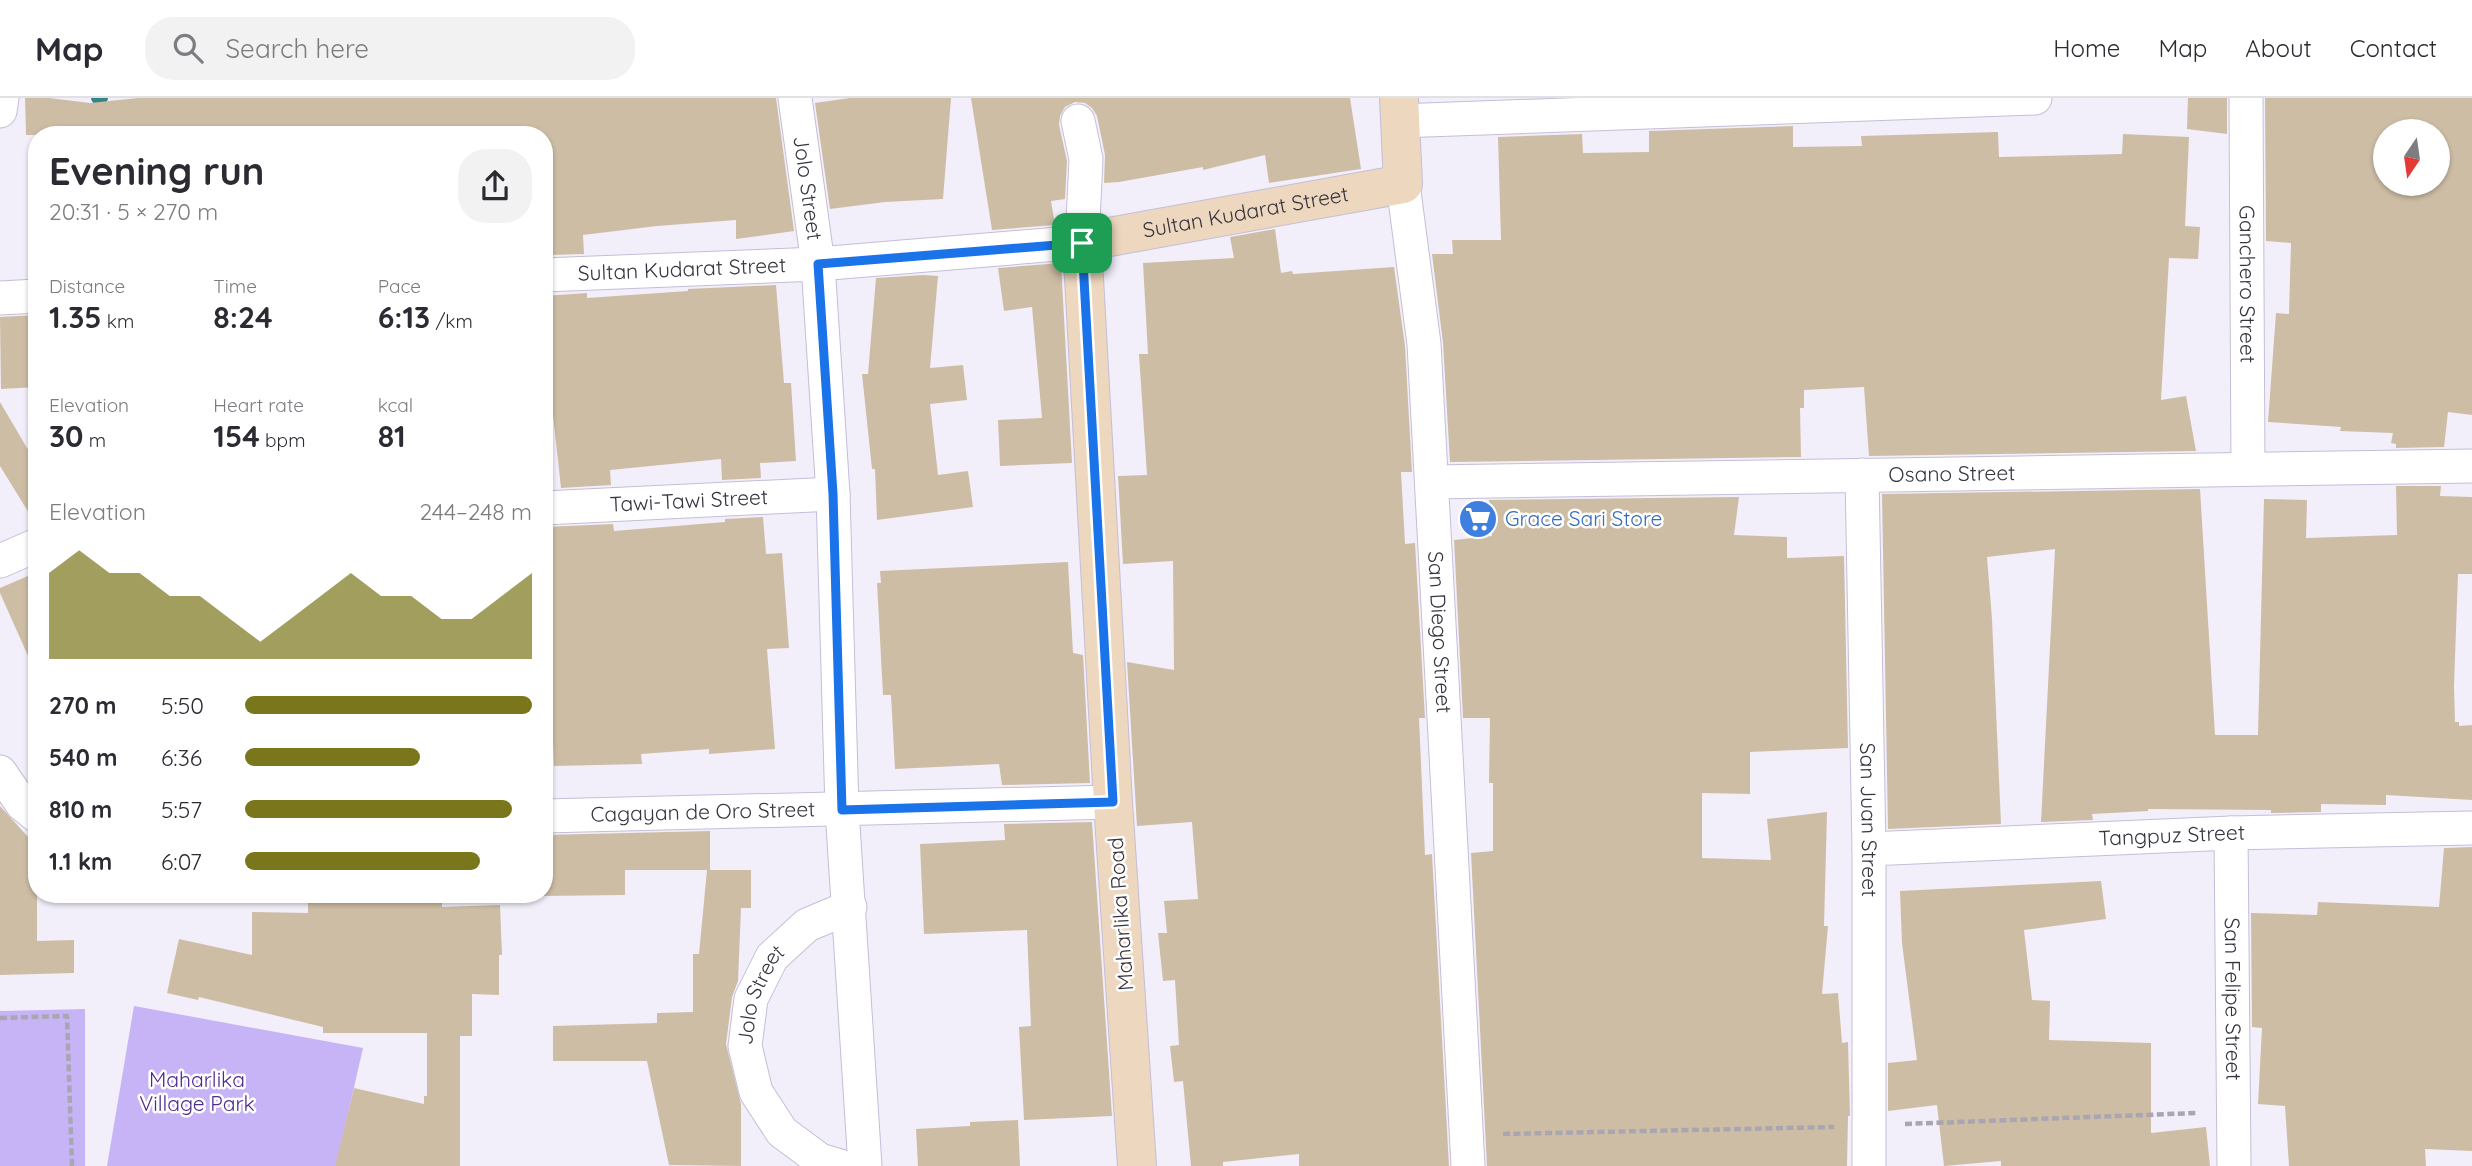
<!DOCTYPE html>
<html lang="en">
<head>
<meta charset="utf-8">
<style>
	:root { --surface:#fff; --page:#f2f2f3; --text:#2b2b33; --muted:#7c7c81; --line:#e1e1e2; --accent:#7a761b }
	body { margin:0; font-family:Quicksand,sans-serif; background:var(--page); color:var(--text); height:100vh; display:flex; flex-direction:column; font-size:26px; white-space:nowrap }
	* { box-sizing:border-box; margin:0 }
	p { font-size:23px; color:var(--muted) }
	.icon { flex:none; width:38px; height:38px; fill:none; stroke:currentColor; stroke-width:2; stroke-linecap:round; stroke-linejoin:round }
	.map { position:relative; flex:1; overflow:hidden }
	.details { position:absolute; left:28px; top:28px; width:525px; height:777px; display:flex; flex-direction:column; background:var(--surface); border-radius:28px; box-shadow:0 2px 5px #0004 }
	.details>* { flex:none }
	.needle { width:46px; rotate:193deg }
	.fabs { position:absolute; left:2373px; top:21px; display:grid; gap:14px }
	.fabs a { display:grid; place-items:center; width:77px; height:77px; border-radius:50%; background:var(--surface); box-shadow:0 2px 5px #0004; font-size:35px }
	.pin { position:absolute; display:grid; place-items:center; width:60px; height:60px; color:#fff; margin:-30px; border-radius:14px; box-shadow:0 4px 10px #0006 }
	.round { display:grid; place-items:center; flex:none; width:74px; height:74px; border-radius:28px; background:var(--page) }
	.summary { display:flex; align-items:center; justify-content:space-between; height:119px; padding:0 21px }
	h1 { font-size:38px; font-weight:700; line-height:52px }
	.stats { display:grid; grid-template-columns:repeat(3,1fr); gap:10px; height:119px; padding:7px 21px }
	.stats div { display:grid; align-content:center }
	.stats b { font-size:30px; font-weight:700 }
	.stats small { font-size:19px; font-weight:400 }
	.stats p { font-size:19px }
	.chart { height:196px; padding:14px 21px }
	.chart p { display:flex; justify-content:space-between }
	.chart svg { width:100%; height:126px; margin-top:7px; fill:var(--accent); opacity:.7 }
	ul { padding:0 21px; list-style:none; font-size:23px }
	li { display:grid; grid-template-columns:112px 84px 1fr; align-items:center; height:52px }
	li i { height:18px; border-radius:9px; background:var(--accent) }
	header { display:flex; align-items:center; gap:42px; box-sizing:border-box; height:98px; padding:0 35px; background:var(--surface); border-bottom:2px solid var(--line) }
	header strong { font-size:33px }
	nav { display:flex; gap:38px; margin-inline-start:auto; font-size:24px }
	.search { width:490px; height:63px; background:var(--page); display:flex; align-items:center; gap:18px; box-sizing:border-box; padding:0 24px; border-radius:28px; color:var(--muted); font-size:26px }
	.map>svg:first-child { display:block }
	.green { fill:#c6b4f6 }
	.lines { fill:none; stroke-linecap:round; stroke-linejoin:round }
	.stream { stroke:#348386; stroke-width:12 }
	.building { fill:#cebda5; fill-rule:evenodd }
	.street-casing { stroke:#c4bed8; stroke-width:35 }
	.secondary-casing { stroke:#c4bed8; stroke-width:40 }
	.path { stroke:#a9a6b1; stroke-width:4.5; stroke-dasharray:7 3.5; stroke-linecap:butt }
	.street { stroke:#fff; stroke-width:33 }
	.secondary { stroke:#edd7be; stroke-width:38 }
	.route-casing { stroke:#fff; stroke-width:14 }
	.route { stroke:#1a73e8; stroke-width:9 }
	.labels { text-anchor:middle; stroke-width:5; stroke-linejoin:round; paint-order:stroke }
	.street-label { font-size:21px; fill:#37343f; stroke:#fff }
	.shop-label { font-size:21px; fill:#366cbe; stroke:#fff; text-anchor:start }
	.park-label { font-size:21px; fill:#512a8c; stroke:#fff }
</style>
</head>
<body>
<header>
<strong>Map</strong>
<div class="search"><svg class="icon" aria-label="search" viewBox="0 0 24 24"><circle cx="10" cy="10" r="6"/><path d="M15 15l6 6"/></svg>Search here</div>
<nav><a>Home</a><a>Map</a><a>About</a><a>Contact</a></nav>
</header>
<div class="map">
<svg width="2472" height="1068" viewBox="0 0 2472 1068">
	<rect width="100%" height="100%" fill="#f2effb"/>
	<g class="green">
		<path d="M134,908l229,42 -27,118h-229z"/>
		<path d="M85,911v157h-85v-155z"/>
	</g>
	<g class="lines">
		<path class="stream" d="M97,0h5"/>
	</g>
	<g class="building">
		<path d="M25,0h24l41,5 48,-5h638l18,133 -58,8v-19l-79,6 -74,9 1,19 -32,1 -6,-47 3,-1 -5,-33v-39h-518z"/>
		<path d="M850,0h101l-8,101 -58,3 -55,7 -15,-106z"/>
		<path d="M971,0h379l11,71 -92,14 -4,-28 -62,15v-3l-84,15 -15,1 1,-28 -8,-39 -5,-8 -7,-5 -10,-1 -10,5 -5,9 -1,9 8,36 -2,38 -14,2 4,24 -63,5z"/>
		<path d="M2188,0h39v36l-40,-5z"/>
		<path d="M2265,0h207v317l-24,-3 -4,35 -48,1v-4l-5,-1 2,-10 -53,-2 1,-4 -73,-5 8,-109 13,1 2,-71 -25,-2zM2385,33h53v53h-53z"/>
		<path d="M1793,28v21l69,-1 -1,-10 137,-4 1,25 123,-3 1,-20 66,3 -4,89 15,1 -2,32 -29,-1 -8,142 25,-4 10,55 -327,5 -5,-69 -60,3v18h-4l1,49 -351,5 -7,-119 -11,-89h21l-1,-14h49l-3,-103 84,-3 1,19 66,-1v-21z"/>
		<path d="M1275,131l6,44 11,-2 1,3 101,-7 11,79 7,126h-11l4,72 10,-1 10,175h-6l6,137 7,-1 17,312h-150v-12l-76,8v4h-32l-8,-85 -9,1 -4,-36 9,-1 -4,-65 -12,1 -5,-48h9l-3,-32 34,-2 -6,-77 -55,4 -10,-164 47,8 -1,-109 -50,3 -5,-88 29,-1 -8,-121h9l-5,-91 91,-5 -4,-21z"/>
		<path d="M1061,165l11,200 -72,3 -2,-46 44,-2 -10,-111 -28,4 -6,-43z"/>
		<path d="M923,177l15,1 -8,92 33,-3 4,35 -37,4 8,71 30,-4 5,36 -96,13 -2,-51h-3l-10,-95h6l8,-96z"/>
		<path d="M776,187l8,98h7l5,78 -36,2 1,15 -39,2 -1,-21 -111,11 1,15 -50,3 -11,-101h-6v-91l43,-3v5l101,-7v-2z"/>
		<path d="M37,217v72l-36,2 -1,-72z"/>
		<path d="M0,304l37,63v61l-37,-60z"/>
		<path d="M2396,388h45l-1,10 32,1v77h-14l-4,112 1,36h4v4l13,-1v75l-86,-5v10l-65,-1v8l-50,1v-3l-123,-1v2l-56,3 1,6 -52,2 14,-273 -68,8 5,62 9,205 -113,5 -6,-335 318,-5 15,246h43l6,-236 43,1 -1,38 91,-3z"/>
		<path d="M1739,399l-5,38 53,2v21l57,-2 4,192 -98,4v42l-48,-1v65l69,2 -4,-41 60,-7 -3,114h4l-6,68 16,-1 4,50 6,-1 2,74h-2l-1,50h-360l-16,-313 22,-2v-68h-4l1,-65h-27l-9,-178 38,-4 -3,-36z"/>
		<path d="M763,419l3,37 16,-1 7,95 -22,1 8,100 -66,5v-5l-68,5 1,10 -88,2 -4,-98h-6v-141l69,-3 1,7 111,-9v-3z"/>
		<path d="M1068,464l5,91 10,2 7,128 -88,2 -3,-21 -104,5 -4,-74h-8l-6,-112h4l-1,-12z"/>
		<path d="M37,474v104l-37,-83v-5z"/>
		<path d="M0,708l37,41v94l37,-1v33l-74,2z"/>
		<path d="M1092,724l20,294 -88,4 -5,-93 12,-1 -4,-96 -103,4 -4,-90 85,-4 -1,-16z"/>
		<path d="M710,733v39h41v38h-10l-3,73 -6,16 -6,47 15,60v62l-72,-1 -22,-104h-94v-35l104,-3v-10l36,-1v-58h6l8,-84h-82v25l-81,1v-61z"/>
		<path d="M2472,749v304l-47,-2 1,17h-137l-4,-60 -27,-2 4,-76 -10,-1 -1,-114 66,2 1,-13 121,5 5,-59z"/>
		<path d="M2101,783l5,38 -82,11 8,70 18,1 -1,39 102,3v90l55,-6 4,39h-209v-5l-57,5 -7,-61 -49,6v-48l29,-3 -15,-117 -2,-52z"/>
		<path d="M308,796h134v13l58,-2 2,50h-3v40l-27,-1v42h-12v130h-125l19,-78 70,16v-8h3v-63h-104v-6l-124,-30 -1,3 -31,-7 12,-54 73,16v-43l56,1z"/>
		<path d="M1018,1022l2,46h-102l-2,-37 54,-3v-4z"/>
	</g>
	<g class="lines">
		<defs>
			<g id="street">
				<path id="s1" d="M795,0l23,166 15,230 9,316 23,356"/>
				<path id="s2" d="M2246,0l2,371"/>
				<path d="M0,13l2,-13"/>
				<path d="M1398,23l637,-23"/>
				<path id="s3" d="M1403,86l21,160 44,822"/>
				<path id="s4" d="M544,177l274,-11 264,-22 4,-83 -8,-38"/>
				<path d="M0,200l37,-2"/>
				<path id="s5" d="M1862,377l7,374v317"/>
				<path id="s6" d="M1432,384l1040,-16"/>
				<path id="s7" d="M544,410l289,-14"/>
				<path d="M0,463l37,-16"/>
				<path d="M0,674l22,32 15,12"/>
				<path id="s8" d="M544,718l569,-14"/>
				<path id="s9" d="M2231,735l3,333"/>
				<path id="s10" d="M1869,751l362,-16 241,-5"/>
				<path id="s11" d="M840,1068l-20,-6 -38,-28 -26,-40 -11,-46 6,-47 21,-42 35,-32 43,-18"/>
			</g>
			<g id="secondary">
				<path id="s12" d="M1137,1068l-24,-364 -31,-560 321,-58 -4,-86"/>
			</g>
		</defs>
		<use href="#street" class="street-casing"/>
		<use href="#secondary" class="secondary-casing"/>
		<g class="path">
			<path d="M0,920l67,-2 5,150"/>
			<path d="M1905,1026l292,-11"/>
			<path d="M1503,1036l331,-7"/>
		</g>
		<use href="#street" class="street"/>
		<use href="#secondary" class="secondary"/>
	</g>
	<g class="lines">
		<defs>
			<path id="route" d="M1082,145l31,559 -271,8 -9,-316 -15,-230z"/>
		</defs>
		<use href="#route" class="route-casing"/>
		<use href="#route" class="route"/>
	</g>
	<defs>
		<symbol id="supermarket-disc" viewBox="-11 -11 22 22"><circle r="9.5" fill="#3f7fe0" stroke="#fff"/><path d="M-6-5.5h2.5l.6 2H6L4.5 2H-2.5L-4.4-4H-6ZM-1.5 3.2a1.3 1.3 0 1 0 .1 0ZM3 3.2a1.3 1.3 0 1 0 .1 0Z" fill="#fff"/></symbol>
	</defs>
	<g fill-rule="evenodd">
		<use href="#supermarket-disc" x="1456" y="399" width="44" height="44"/>
	</g>
	<g class="labels">
		<g class="street-label">
			<text dy="7" stroke="none"><textPath href="#s1" startOffset="91">Jolo Street</textPath></text>
			<text dy="7" stroke="none"><textPath href="#s12" startOffset="1092">Sultan Kudarat Street</textPath></text>
			<text dy="7" stroke="none"><textPath href="#s4" startOffset="138">Sultan Kudarat Street</textPath></text>
			<text dy="7" stroke="none"><textPath href="#s2" startOffset="186">Ganchero Street</textPath></text>
			<text dy="7" stroke="none"><textPath href="#s6" startOffset="520">Osano Street</textPath></text>
			<text dy="7" stroke="none"><textPath href="#s7" startOffset="145">Tawi-Tawi Street</textPath></text>
			<text dy="7" stroke="none"><textPath href="#s3" startOffset="450">San Diego Street</textPath></text>
			<text dy="7" stroke="none"><textPath href="#s8" startOffset="159">Cagayan de Oro Street</textPath></text>
			<text dy="7" stroke="none"><textPath href="#s5" startOffset="345">San Juan Street</textPath></text>
			<text dy="7" stroke="none"><textPath href="#s10" startOffset="303">Tangpuz Street</textPath></text>
			<text transform="translate(1121 816) rotate(-94)" y="7">Maharlika Road</text>
			<text dy="7" stroke="none"><textPath href="#s11" startOffset="217">Jolo Street</textPath></text>
			<text dy="7" stroke="none"><textPath href="#s9" startOffset="166">San Felipe Street</textPath></text>
		</g>
		<g class="shop-label">
			<text x="1505" y="428">Grace Sari Store</text>
		</g>
		<g class="park-label">
			<text x="197" y="989">Maharlika<tspan x="197" dy="24">Village Park</tspan></text>
		</g>
	</g>
</svg>
<div class="fabs">
<a><svg class="needle" viewBox="-14 -14 28 28"><path d="M0-13l5 13h-10z" fill="#e53935"/><path d="M0 13l5-13h-10z" fill="#7c7c81"/></svg></a>
</div>
<div class="pin" style="left:1082px;top:145px;background:#1e9e55"><svg class="icon" aria-label="arrive" viewBox="0 0 24 24"><path d="M6 21V4h12l-3 4 3 4H6"/></svg></div>
<section class="details">
<div class="summary"><div><h1>Evening run</h1><p>20:31 · 5 × 270 m</p></div><a class="round"><svg class="icon" aria-label="share" viewBox="0 0 24 24"><path d="M12 15V3M7 8l5-5 5 5M5 13v7h14v-7"/></svg></a></div>
<div class="stats">
<div><p>Distance</p><b>1.35<small> km</small></b></div>
<div><p>Time</p><b>8:24</b></div>
<div><p>Pace</p><b>6:13<small> /km</small></b></div>
</div>
<div class="stats">
<div><p>Elevation</p><b>30<small> m</small></b></div>
<div><p>Heart rate</p><b>154<small> bpm</small></b></div>
<div><p>kcal</p><b>81</b></div>
</div>
<div class="chart"><p><span>Elevation</span>244–248 m</p>
<svg viewBox="0 0 160 44" preserveAspectRatio="none"><path d="M0 44V14L10 6L20 14L30 14L40 22L50 22L60 30L70 38L80 30L90 22L100 14L110 22L120 22L130 30L140 30L150 22L160 14V44z"/></svg>
</div>
<ul>
<li><b>270 m</b>5:50<i style="width:100%"></i></li>
<li><b>540 m</b>6:36<i style="width:61%"></i></li>
<li><b>810 m</b>5:57<i style="width:93%"></i></li>
<li><b>1.1 km</b>6:07<i style="width:82%"></i></li>
</ul>
</section>
</div>
</body>
</html>
